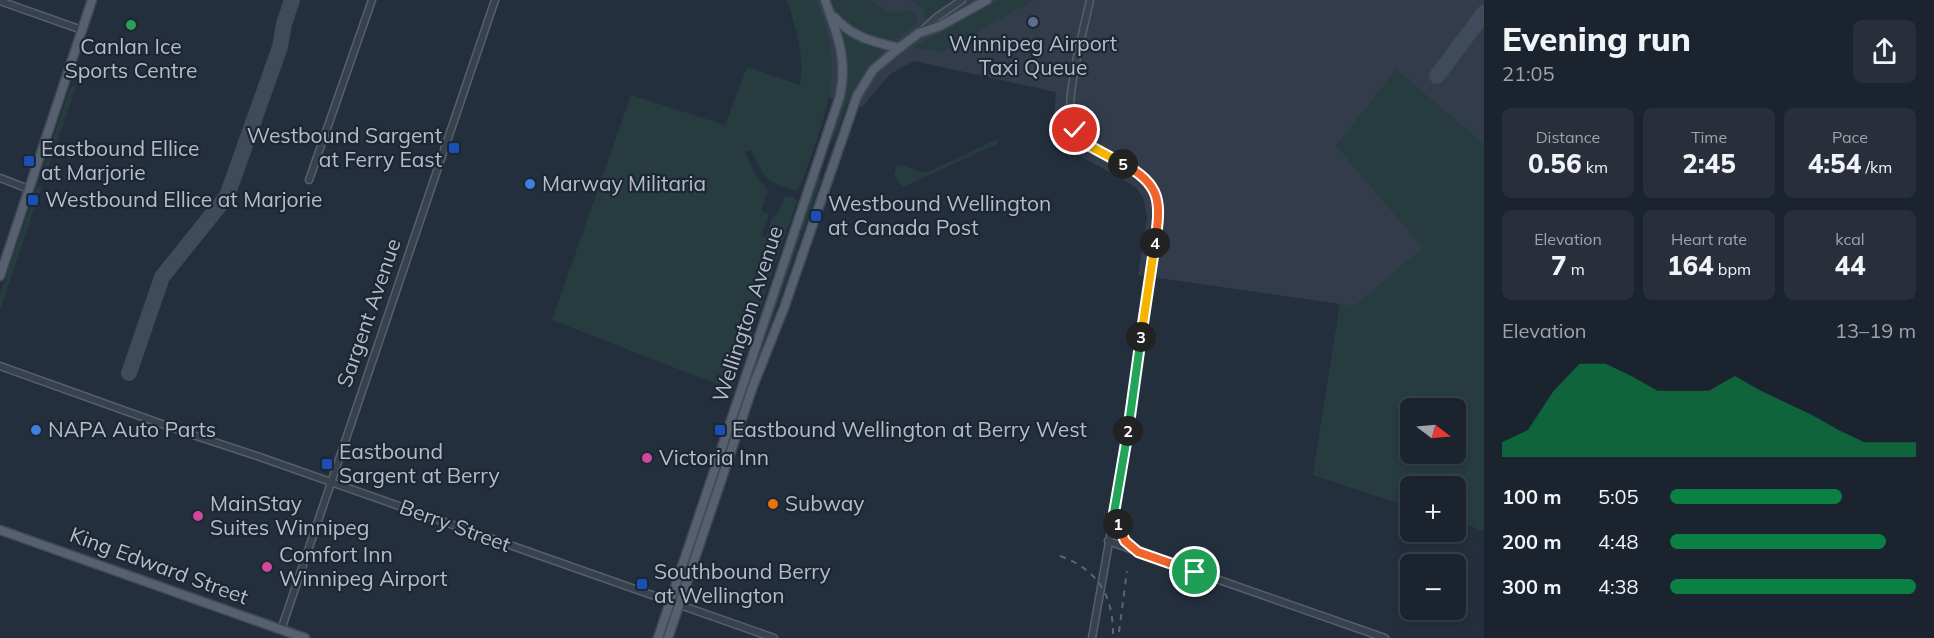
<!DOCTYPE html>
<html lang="en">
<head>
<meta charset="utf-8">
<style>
	:root { --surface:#1b232e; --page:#282f3a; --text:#f1f3f6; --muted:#a0a4aa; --line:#39404a; --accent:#0b8043 }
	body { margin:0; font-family:Mulish,sans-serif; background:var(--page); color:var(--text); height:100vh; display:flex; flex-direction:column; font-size:22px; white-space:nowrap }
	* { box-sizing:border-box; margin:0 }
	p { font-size:20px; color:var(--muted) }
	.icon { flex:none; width:33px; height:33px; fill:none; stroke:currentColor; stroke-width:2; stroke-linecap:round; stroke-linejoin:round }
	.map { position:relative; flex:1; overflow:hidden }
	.drawer { display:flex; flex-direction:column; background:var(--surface); width:450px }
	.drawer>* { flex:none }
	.needle { width:39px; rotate:106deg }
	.buttons { position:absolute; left:1400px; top:398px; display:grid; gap:12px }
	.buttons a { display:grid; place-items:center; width:66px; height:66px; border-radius:9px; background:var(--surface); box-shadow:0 3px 9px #0003,0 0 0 2px var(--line); font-size:30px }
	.pin { position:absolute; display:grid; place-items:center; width:51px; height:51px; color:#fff; margin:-26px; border:3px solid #fff; border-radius:50%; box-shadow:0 2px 6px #0007 }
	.km { position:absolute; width:30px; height:30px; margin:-15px; border-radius:50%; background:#222; color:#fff; font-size:16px; line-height:30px; text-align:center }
	.round { display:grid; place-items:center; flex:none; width:63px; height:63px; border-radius:9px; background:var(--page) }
	.head { display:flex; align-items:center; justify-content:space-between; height:102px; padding:0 18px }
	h1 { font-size:33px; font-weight:800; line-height:45px }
	.metrics { display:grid; grid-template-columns:repeat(3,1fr); gap:9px; height:102px; padding:6px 18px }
	.metrics div { display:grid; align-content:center; border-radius:9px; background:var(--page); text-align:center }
	.metrics b { font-size:26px; font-weight:800 }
	.metrics small { font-size:16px; font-weight:400 }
	.metrics p { font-size:16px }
	.chart { height:168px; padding:12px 18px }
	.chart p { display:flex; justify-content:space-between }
	.chart svg { width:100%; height:108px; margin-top:6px; fill:var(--accent); opacity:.7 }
	ul { padding:0 18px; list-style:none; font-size:20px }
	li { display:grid; grid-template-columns:96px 72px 1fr; align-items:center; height:45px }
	li i { height:15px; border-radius:8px; background:var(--accent) }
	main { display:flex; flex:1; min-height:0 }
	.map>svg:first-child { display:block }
	.airport { fill:#323c4b; fill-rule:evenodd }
	.green { fill:#263c3f; fill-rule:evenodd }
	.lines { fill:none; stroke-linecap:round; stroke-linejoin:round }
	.taxiway { stroke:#3f4a5a; stroke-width:16 }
	.minor-casing { stroke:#565f6c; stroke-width:9 }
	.major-casing { stroke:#414a57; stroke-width:11 }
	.minor { stroke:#38414e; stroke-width:6 }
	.major { stroke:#56606e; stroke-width:8 }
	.rail { stroke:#5a6575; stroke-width:2; stroke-dasharray:6 6; stroke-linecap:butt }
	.split-1-casing { stroke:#fff; stroke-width:12 }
	.split-2-casing { stroke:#fff; stroke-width:12 }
	.split-3-casing { stroke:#fff; stroke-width:12 }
	.split-4-casing { stroke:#fff; stroke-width:12 }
	.split-5-casing { stroke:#fff; stroke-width:12 }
	.split-6-casing { stroke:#fff; stroke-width:12 }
	.split-1 { stroke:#f0652b; stroke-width:8 }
	.split-2 { stroke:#22a559; stroke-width:8 }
	.split-3 { stroke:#22a559; stroke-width:8 }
	.split-4 { stroke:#f5b400; stroke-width:8 }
	.split-5 { stroke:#f0652b; stroke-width:8 }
	.split-6 { stroke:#f5b400; stroke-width:8 }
	.service-dot { fill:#5c6f8a; stroke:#1d2633; stroke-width:2 }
	.leisure-dot { fill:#2e9e5b; stroke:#1d2633; stroke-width:2 }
	.transit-dot { fill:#1a4fb4; stroke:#1d2633; stroke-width:2 }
	.shop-dot { fill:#3f7fe0; stroke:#1d2633; stroke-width:2 }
	.hotel-dot { fill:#d1479c; stroke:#1d2633; stroke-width:2 }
	.food-dot { fill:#e8710a; stroke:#1d2633; stroke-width:2 }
	.labels { text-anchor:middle; stroke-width:4.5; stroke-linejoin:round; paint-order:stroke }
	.poi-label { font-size:21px; fill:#b4bcc9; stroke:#1d2633; text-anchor:start }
	.street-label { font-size:21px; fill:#b4bcc9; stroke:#1d2633 }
</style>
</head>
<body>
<main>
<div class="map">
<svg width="1484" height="638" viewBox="0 0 1484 638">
	<rect width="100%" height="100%" fill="#242f3e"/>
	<path class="airport" d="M811,0h673v531l-29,-10v-35h-45v21l-97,-32 27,-171 -202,-29 9,-58 -4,-20 -6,-8 -8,-6 -56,-31 -19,-33 2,-27 -142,-31 -24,13 -28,33 -41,-12zM1410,408h45v45h-45z"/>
	<g class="green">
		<path d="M787,0h29c4,11 9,23 12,35 13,52 -11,103 -28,152l-5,4c-32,-11 -29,-12 -44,-41l-6,2 11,23 12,15 -7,21 8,3 -7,22 4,1 7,-22 3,1 9,-20 10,2 2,3 -65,189 -180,-70 79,-225 94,30 22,-58 53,18c5,-30 -4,-56 -13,-85z"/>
		<path d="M830,0h39l21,13 19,-3 7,5 1,8 -24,18c-28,2 -53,-17 -63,-41z"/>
		<path d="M911,0h44l-27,18h-2l-5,-11z"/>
		<path d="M999,0h35l-93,52 -25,-4v-2z"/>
		<path d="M843,30l16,10 27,9c-28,25 -40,56 -52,92l-2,-1c8,-42 20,-65 9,-109z"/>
		<path d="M1396,69l88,75v387l-29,-10v-35h-45v21l-97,-32 28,-171 13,2 69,-58 -87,-102zM1410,408h45v45h-45z"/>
		<path d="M74,85l2,1 -30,88 -4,-3 28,-83z"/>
		<path d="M999,138l-2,6 -94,43 -9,-11 3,-12 29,9z"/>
		<path d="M818,175l3,5 -18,51 -4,-1z"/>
		<path d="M42,186l-42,124v-16l37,-107z"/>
		<path d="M798,233l4,1 -51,148 -3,-1z"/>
	</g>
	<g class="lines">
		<g class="taxiway">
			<path d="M1437,76l47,-63"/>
			<path d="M129,373l33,-96 65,-81 53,-149 4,-23 8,-24"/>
		</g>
		<defs>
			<g id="minor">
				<path d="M1090,0c-6,28 -24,94 -19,119 9,45 76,35 88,87l-33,241 -34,191"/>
				<path d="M0,1l82,29"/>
				<path d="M922,31l15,-14 25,-17"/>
				<path d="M0,178l29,11"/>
				<path d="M309,180l63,-180"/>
				<path d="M0,366l187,67 70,23 517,182"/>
				<path d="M1114,513l9,23 10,12"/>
				<path d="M1108,541l277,97"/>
				<path d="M281,630l214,-630"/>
			</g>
			<g id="major">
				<path d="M834,17c18,20 39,25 65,31"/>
				<path d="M0,276l92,-276"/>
				<path d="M0,530l305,108"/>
				<path d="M658,638l182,-542c8,-37 -3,-62 -15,-96"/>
				<path d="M668,638l85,-252 31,-78 73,-212 16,-26 26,-22 20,-15 21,-7 47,-26"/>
			</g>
		</defs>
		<use href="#minor" class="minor-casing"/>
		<use href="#major" class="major-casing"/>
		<use href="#minor" class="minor"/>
		<use href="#major" class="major"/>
		<g class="rail">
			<path d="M1060,556c39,14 54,41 53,82"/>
			<path d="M1119,632l8,-61"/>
		</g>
	</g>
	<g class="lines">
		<defs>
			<path id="split-1" d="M1118,524l7,17 13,11 57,20"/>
			<path id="split-2" d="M1118,524l-4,-11 14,-82"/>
			<path id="split-3" d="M1128,431l13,-94"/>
			<path id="split-4" d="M1141,337l14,-94"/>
			<path id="split-5" d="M1123,164c39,20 38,39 32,79"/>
			<path id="split-6" d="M1075,130l13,15 35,19"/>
		</defs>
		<use href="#split-1" class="split-1-casing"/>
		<use href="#split-2" class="split-2-casing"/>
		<use href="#split-3" class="split-3-casing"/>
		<use href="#split-4" class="split-4-casing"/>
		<use href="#split-5" class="split-5-casing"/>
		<use href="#split-6" class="split-6-casing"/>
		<use href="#split-1" class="split-1"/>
		<use href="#split-2" class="split-2"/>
		<use href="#split-3" class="split-3"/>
		<use href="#split-4" class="split-4"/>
		<use href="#split-5" class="split-5"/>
		<use href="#split-6" class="split-6"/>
	</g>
	<circle class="service-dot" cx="1033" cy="22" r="6"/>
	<circle class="leisure-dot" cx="131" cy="25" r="6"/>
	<g class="transit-dot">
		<rect x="448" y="142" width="12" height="12" rx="3"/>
		<rect x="23" y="155" width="12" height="12" rx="3"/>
		<rect x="27" y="194" width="12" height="12" rx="3"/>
		<rect x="810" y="210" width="12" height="12" rx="3"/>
		<rect x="714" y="424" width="12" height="12" rx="3"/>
		<rect x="321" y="458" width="12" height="12" rx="3"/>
		<rect x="636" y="578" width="12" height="12" rx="3"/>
	</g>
	<g class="shop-dot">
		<circle cx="530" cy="184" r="6"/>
		<circle cx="36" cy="430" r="6"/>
	</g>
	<g class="hotel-dot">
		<circle cx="647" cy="458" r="6"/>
		<circle cx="198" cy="516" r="6"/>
		<circle cx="267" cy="567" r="6"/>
	</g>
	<circle class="food-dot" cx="773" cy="504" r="6"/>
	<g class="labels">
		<g class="poi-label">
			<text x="1033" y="51" text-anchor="middle">Winnipeg Airport<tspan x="1033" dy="24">Taxi Queue</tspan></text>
			<text x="131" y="54" text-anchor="middle">Canlan Ice<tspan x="131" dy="24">Sports Centre</tspan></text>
			<text x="442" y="143" text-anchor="end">Westbound Sargent<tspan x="442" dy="24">at Ferry East</tspan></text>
			<text x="41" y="156">Eastbound Ellice<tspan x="41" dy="24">at Marjorie</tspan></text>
			<text x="542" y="191">Marway Militaria</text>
			<text x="45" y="207">Westbound Ellice at Marjorie</text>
			<text x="828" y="211">Westbound Wellington<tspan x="828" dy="24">at Canada Post</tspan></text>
			<text x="48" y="437">NAPA Auto Parts</text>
			<text x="732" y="437">Eastbound Wellington at Berry West</text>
			<text x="339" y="459">Eastbound<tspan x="339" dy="24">Sargent at Berry</tspan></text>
			<text x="659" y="465">Victoria Inn</text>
			<text x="210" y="511">MainStay<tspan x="210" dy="24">Suites Winnipeg</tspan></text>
			<text x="785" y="511">Subway</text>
			<text x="279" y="562">Comfort Inn<tspan x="279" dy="24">Winnipeg Airport</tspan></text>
			<text x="654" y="579">Southbound Berry<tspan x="654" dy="24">at Wellington</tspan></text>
		</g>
		<g class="street-label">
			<text transform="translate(369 313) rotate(-71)" y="7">Sargent Avenue</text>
			<text transform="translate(748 314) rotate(-72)" y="7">Wellington Avenue</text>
			<text transform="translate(455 526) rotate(20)" y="7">Berry Street</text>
			<text transform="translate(159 566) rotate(20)" y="7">King Edward Street</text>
		</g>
	</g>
</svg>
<div class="buttons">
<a><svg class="needle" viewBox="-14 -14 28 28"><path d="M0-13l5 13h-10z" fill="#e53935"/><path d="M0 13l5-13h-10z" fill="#a0a4aa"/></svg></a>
<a>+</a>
<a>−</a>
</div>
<div class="pin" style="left:1195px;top:572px;background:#1e9e55"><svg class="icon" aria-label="arrive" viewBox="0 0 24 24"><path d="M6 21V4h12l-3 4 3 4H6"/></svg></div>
<div class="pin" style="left:1075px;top:130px;background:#d93025"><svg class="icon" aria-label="check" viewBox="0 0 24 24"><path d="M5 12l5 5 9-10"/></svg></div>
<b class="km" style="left:1118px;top:524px">1</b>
<b class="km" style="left:1128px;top:431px">2</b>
<b class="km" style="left:1141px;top:337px">3</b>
<b class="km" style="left:1155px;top:243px">4</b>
<b class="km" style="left:1123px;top:164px">5</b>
</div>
<section class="drawer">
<div class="head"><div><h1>Evening run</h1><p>21:05</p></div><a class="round"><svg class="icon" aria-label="share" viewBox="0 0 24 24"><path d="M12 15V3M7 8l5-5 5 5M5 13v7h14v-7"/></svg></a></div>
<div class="metrics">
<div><p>Distance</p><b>0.56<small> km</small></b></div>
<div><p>Time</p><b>2:45</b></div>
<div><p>Pace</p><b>4:54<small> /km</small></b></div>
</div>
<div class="metrics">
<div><p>Elevation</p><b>7<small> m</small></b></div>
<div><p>Heart rate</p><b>164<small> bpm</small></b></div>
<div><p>kcal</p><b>44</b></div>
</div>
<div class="chart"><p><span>Elevation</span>13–19 m</p>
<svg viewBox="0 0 160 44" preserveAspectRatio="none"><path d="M0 44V38L10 33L20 17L30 6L40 6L50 11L60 17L70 17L80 17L90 11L100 17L110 22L120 27L130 33L140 38L150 38L160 38V44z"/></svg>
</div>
<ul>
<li><b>100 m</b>5:05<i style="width:70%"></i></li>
<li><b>200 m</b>4:48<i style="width:88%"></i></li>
<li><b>300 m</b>4:38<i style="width:100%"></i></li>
</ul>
</section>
</main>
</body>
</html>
